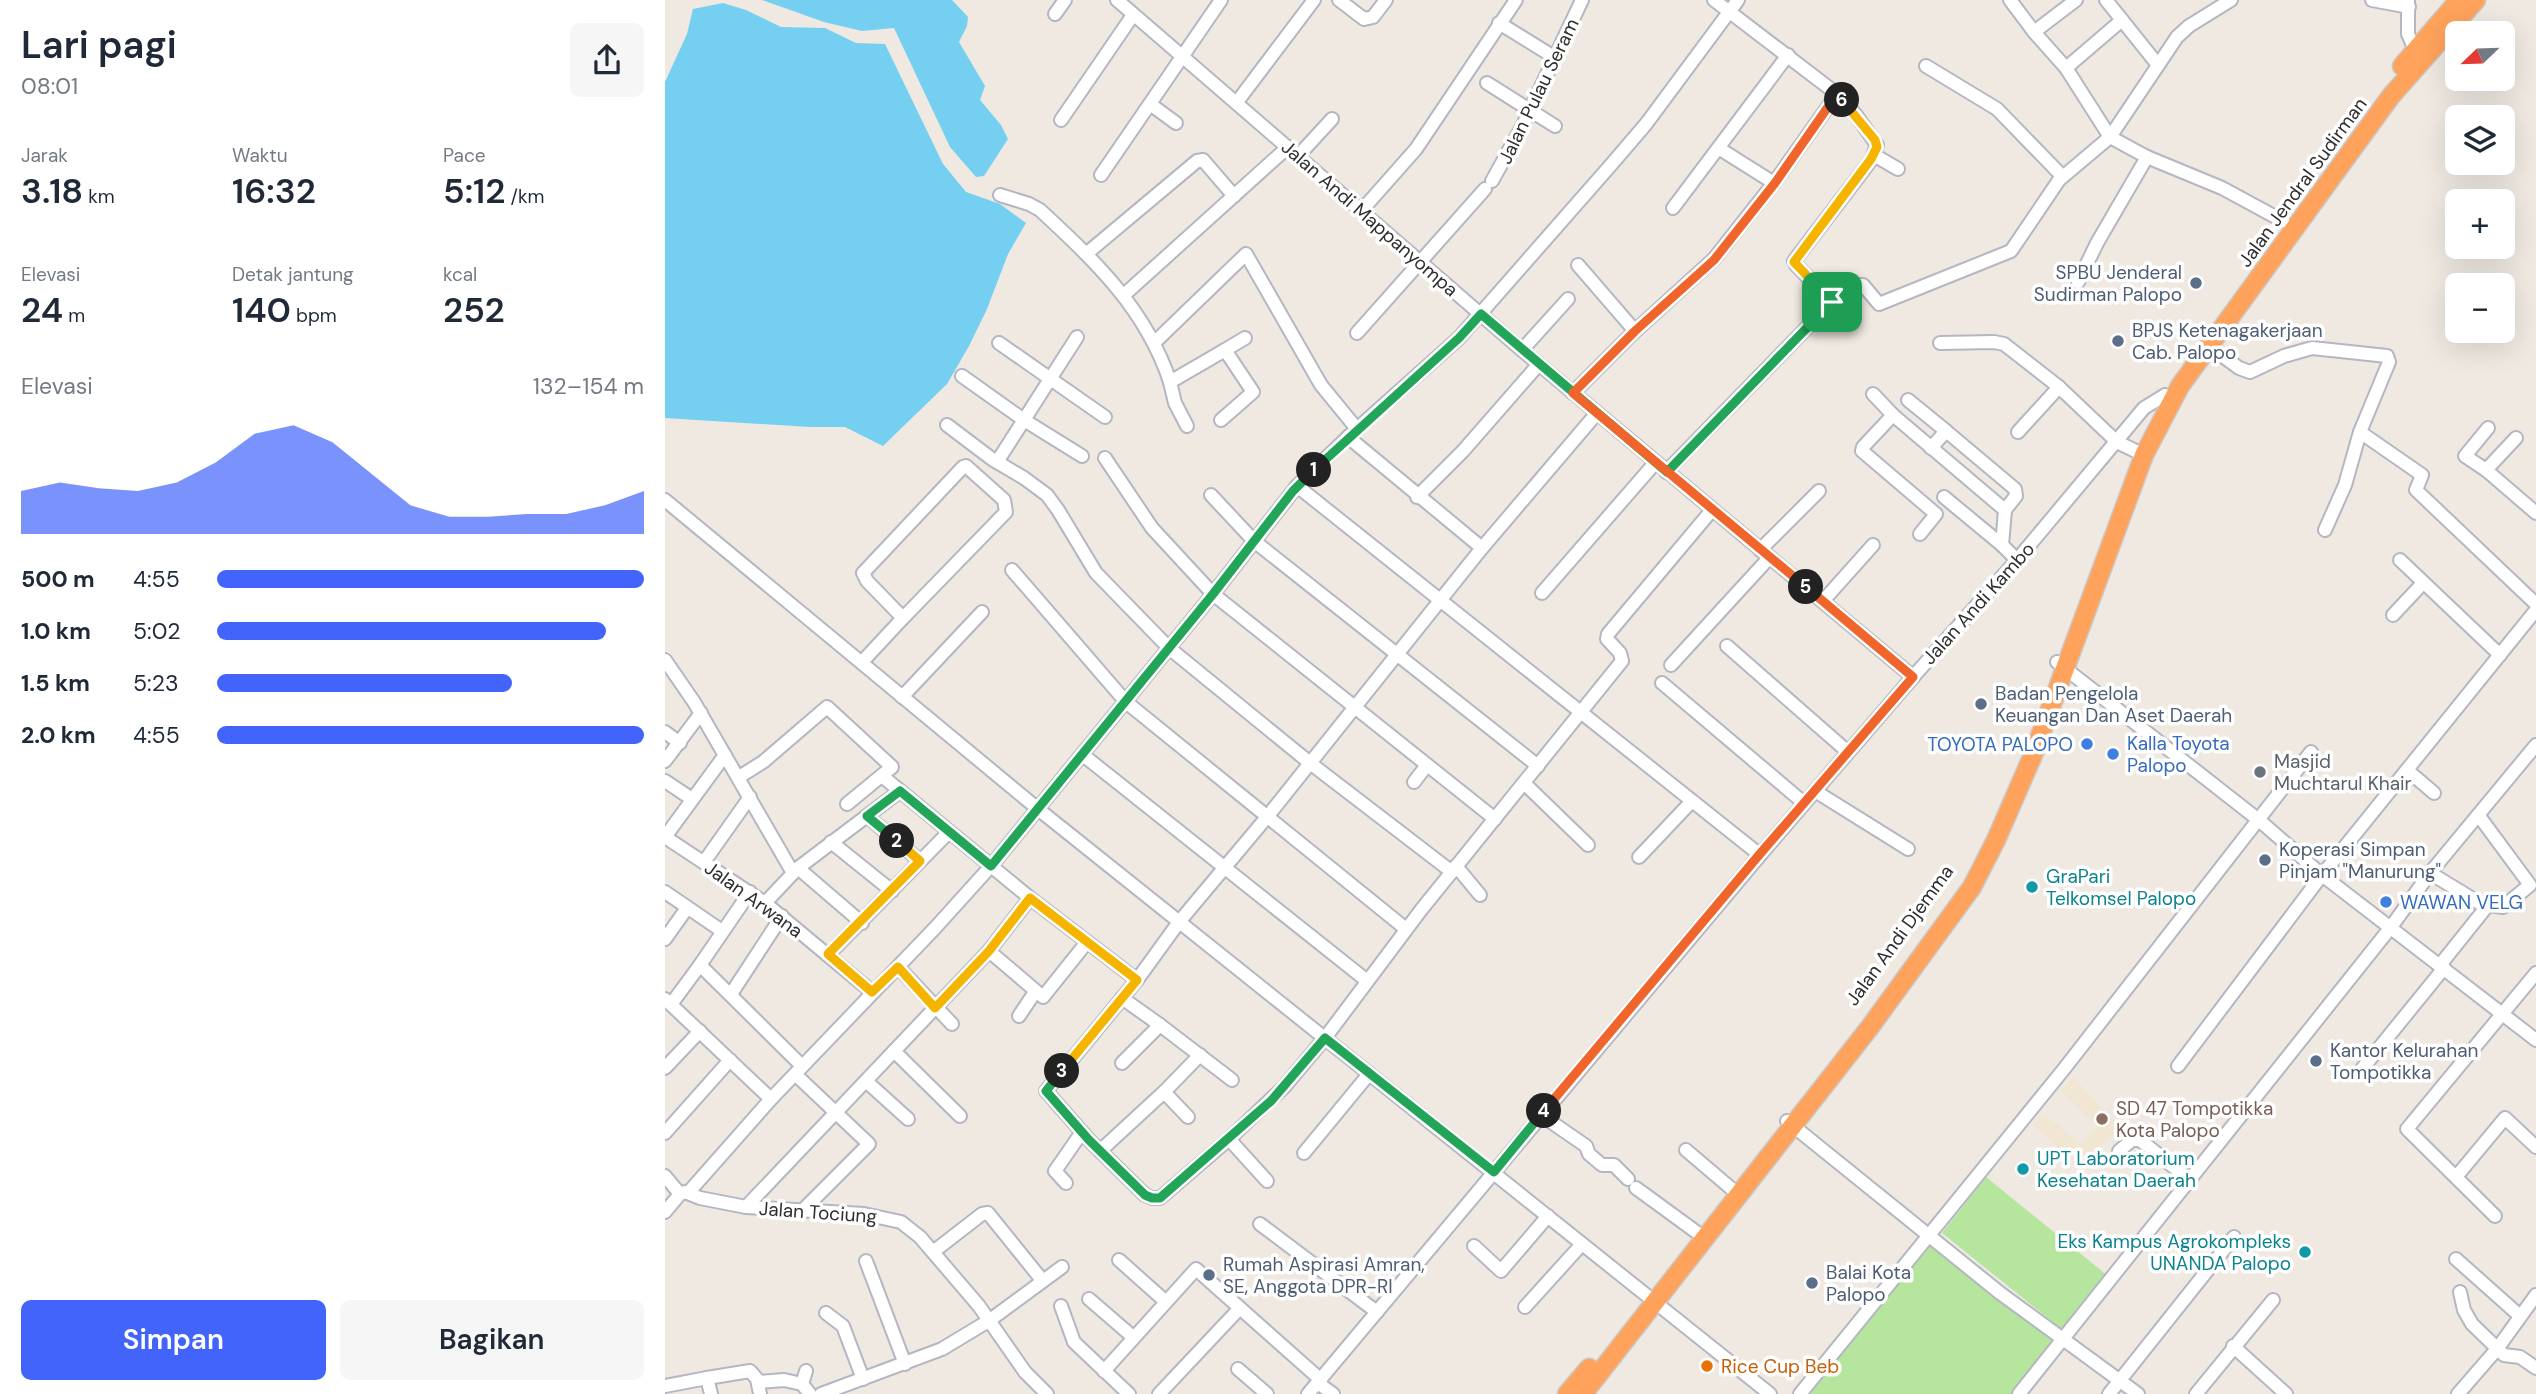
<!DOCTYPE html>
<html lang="id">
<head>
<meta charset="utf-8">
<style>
	:root { --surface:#fff; --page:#f6f6f7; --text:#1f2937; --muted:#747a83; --accent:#4264fb }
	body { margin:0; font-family:"DM Sans",sans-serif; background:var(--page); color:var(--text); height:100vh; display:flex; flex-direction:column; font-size:26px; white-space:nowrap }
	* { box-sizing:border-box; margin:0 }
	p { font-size:23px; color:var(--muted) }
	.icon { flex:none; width:38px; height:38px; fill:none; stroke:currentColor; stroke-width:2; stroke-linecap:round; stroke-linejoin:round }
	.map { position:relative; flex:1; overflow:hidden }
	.details { display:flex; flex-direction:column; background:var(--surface); width:665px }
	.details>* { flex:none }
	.needle { width:46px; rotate:247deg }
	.controls { position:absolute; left:1780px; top:21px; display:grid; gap:14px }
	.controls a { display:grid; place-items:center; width:70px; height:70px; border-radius:10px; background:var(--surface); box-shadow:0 7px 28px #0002; font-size:35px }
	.pin { position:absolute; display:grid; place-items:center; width:60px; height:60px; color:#fff; margin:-30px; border-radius:14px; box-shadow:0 4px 10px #0006 }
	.km { position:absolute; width:35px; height:35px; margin:-18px; border-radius:50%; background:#222; color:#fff; font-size:19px; line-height:35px; text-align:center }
	.round { display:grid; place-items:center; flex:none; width:74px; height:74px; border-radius:10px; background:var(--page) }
	.summary { display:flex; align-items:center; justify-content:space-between; height:119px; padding:0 21px }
	h1 { font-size:38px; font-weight:600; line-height:52px }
	.stats { display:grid; grid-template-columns:repeat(3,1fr); gap:10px; height:119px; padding:7px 21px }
	.stats div { display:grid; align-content:center }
	.stats b { font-size:35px; font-weight:600 }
	.stats small { font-size:19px; font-weight:400 }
	.stats p { font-size:19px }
	.chart { height:196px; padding:14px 21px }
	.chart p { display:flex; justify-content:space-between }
	.chart svg { width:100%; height:126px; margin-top:7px; fill:var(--accent); opacity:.7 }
	.primary-button { display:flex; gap:14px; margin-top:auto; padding:14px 21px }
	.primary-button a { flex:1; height:80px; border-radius:10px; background:var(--accent); color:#fff; font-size:28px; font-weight:600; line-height:80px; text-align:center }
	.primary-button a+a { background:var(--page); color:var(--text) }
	ul { padding:0 21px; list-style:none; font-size:23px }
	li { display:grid; grid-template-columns:112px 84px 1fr; align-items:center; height:52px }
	li i { height:18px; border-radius:9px; background:var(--accent) }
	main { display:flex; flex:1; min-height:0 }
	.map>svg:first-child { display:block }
	.education { fill:#f0e6d1 }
	.green { fill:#b6e59e }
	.water { fill:#75cff0 }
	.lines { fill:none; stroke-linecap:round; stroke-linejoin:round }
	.minor-casing { stroke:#b4b7c1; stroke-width:16 }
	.highway-casing { stroke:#c9c9c9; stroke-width:21 }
	.minor { stroke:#fff; stroke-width:12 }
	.highway { stroke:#ffa35c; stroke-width:18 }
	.split-1-casing { stroke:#fff; stroke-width:14 }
	.split-2-casing { stroke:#fff; stroke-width:14 }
	.split-3-casing { stroke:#fff; stroke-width:14 }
	.split-4-casing { stroke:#fff; stroke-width:14 }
	.split-5-casing { stroke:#fff; stroke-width:14 }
	.split-6-casing { stroke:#fff; stroke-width:14 }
	.split-7-casing { stroke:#fff; stroke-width:14 }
	.split-1 { stroke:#22a559; stroke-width:9 }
	.split-2 { stroke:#22a559; stroke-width:9 }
	.split-3 { stroke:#f5b400; stroke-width:9 }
	.split-4 { stroke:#22a559; stroke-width:9 }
	.split-5 { stroke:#f0652b; stroke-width:9 }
	.split-6 { stroke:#f0652b; stroke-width:9 }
	.split-7 { stroke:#f5b400; stroke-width:9 }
	.service-dot { fill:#5c6f8a; stroke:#fff; stroke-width:2.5 }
	.shop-dot { fill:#3f7fe0; stroke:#fff; stroke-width:2.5 }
	.worship-dot { fill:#6b7280; stroke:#fff; stroke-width:2.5 }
	.culture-dot { fill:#0f9aa8; stroke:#fff; stroke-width:2.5 }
	.education-dot { fill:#8d6e63; stroke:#fff; stroke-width:2.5 }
	.food-dot { fill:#e8710a; stroke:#fff; stroke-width:2.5 }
	.labels { text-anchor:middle; stroke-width:7; stroke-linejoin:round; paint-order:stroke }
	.street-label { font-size:19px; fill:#2e2e2e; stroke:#fff }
	.service-label { font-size:19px; fill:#4e5e75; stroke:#fff; text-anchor:start }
	.shop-label { font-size:19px; fill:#366cbe; stroke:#fff; text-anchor:start }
	.worship-label { font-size:19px; fill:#5b616d; stroke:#fff; text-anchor:start }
	.culture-label { font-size:19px; fill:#0d838f; stroke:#fff; text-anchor:start }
	.education-label { font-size:19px; fill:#785e54; stroke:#fff; text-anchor:start }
	.food-label { font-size:19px; fill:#c56008; stroke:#fff; text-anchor:start }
</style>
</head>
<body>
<main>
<section class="details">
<div class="summary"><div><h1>Lari pagi</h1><p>08:01</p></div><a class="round"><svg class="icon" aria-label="share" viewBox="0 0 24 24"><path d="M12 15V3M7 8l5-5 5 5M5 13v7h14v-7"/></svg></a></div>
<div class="stats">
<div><p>Jarak</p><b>3.18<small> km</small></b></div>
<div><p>Waktu</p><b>16:32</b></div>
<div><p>Pace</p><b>5:12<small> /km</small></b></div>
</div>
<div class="stats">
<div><p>Elevasi</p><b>24<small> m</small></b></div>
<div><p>Detak jantung</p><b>140<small> bpm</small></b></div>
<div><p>kcal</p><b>252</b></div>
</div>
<div class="chart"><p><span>Elevasi</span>132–154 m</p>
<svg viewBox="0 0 160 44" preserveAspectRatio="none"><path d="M0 44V29L10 26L20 28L30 29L40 26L50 19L60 9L70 6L80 12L90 23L100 34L110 38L120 38L130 37L140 37L150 34L160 29V44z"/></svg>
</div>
<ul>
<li><b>500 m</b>4:55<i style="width:100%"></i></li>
<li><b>1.0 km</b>5:02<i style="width:91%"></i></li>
<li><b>1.5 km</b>5:23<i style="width:69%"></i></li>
<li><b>2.0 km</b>4:55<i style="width:100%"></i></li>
</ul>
<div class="primary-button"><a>Simpan</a><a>Bagikan</a></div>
</section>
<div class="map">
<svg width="1871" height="1394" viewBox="0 0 1871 1394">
	<rect width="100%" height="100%" fill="#efe9e1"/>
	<path class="education" d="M1408,1077l46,50 -33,35 -12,-10 -6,4 -35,-31 11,-11 36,30 18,-18 -37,-35z"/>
	<g class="green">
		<path d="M1321,1177l122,99 -44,55 -122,-98z"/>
		<path d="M1265,1242l124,100 -41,52h-203z"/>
	</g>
	<g class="water">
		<path d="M97,0h190l16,17 -1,9 -8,16 26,44 -5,14 21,25 7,14 -24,37 -8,1 -26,-30 -56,-119 -32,3 -38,-9z"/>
		<path d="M58,3l23,7 35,17 44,1 31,15 29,1 58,120 23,28 34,12 26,19 -18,31 -21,55 -18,37 -22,38 -64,62 -38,-19h-35l-145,-9v-336l22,-48 6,-25z"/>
	</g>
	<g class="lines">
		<defs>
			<g id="minor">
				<path d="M452,0l405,350 391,327"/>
				<path d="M674,0l25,19 9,-2 13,-17"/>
				<path d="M1345,0l24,32 32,36 44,69 37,20 75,31 61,33"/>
				<path d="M1441,0l52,65"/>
				<path d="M1707,0l37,7"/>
				<path d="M1743,0v34l9,21"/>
				<path d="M390,14l10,-14"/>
				<path d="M834,23l55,34"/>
				<path d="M1369,32l42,-32"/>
				<path d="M1261,66l71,43 65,67"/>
				<path d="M1401,68l56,-48"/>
				<path d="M822,83l68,43"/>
				<path d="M572,102l77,-102"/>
				<path d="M485,104l26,19"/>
				<path d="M396,120l72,-105"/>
				<path d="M1055,149l54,34"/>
				<path d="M1209,155l24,14"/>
				<path d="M633,156l34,-37"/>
				<path d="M436,175l120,-175"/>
				<path d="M827,181l32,-58 58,-123"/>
				<path d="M335,195l29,9 11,6c55,51 106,99 130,172l55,-32 28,42 -32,28"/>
				<path d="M1008,208l115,-153"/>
				<path d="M697,210l54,-61 100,-149"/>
				<path d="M421,254l111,-93 6,-1 31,36"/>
				<path d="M913,265l57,66"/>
				<path d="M1413,282l19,-39 50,-86"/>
				<path d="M460,294l163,-147"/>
				<path d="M1167,302l-36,-37 -2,-4 78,-102 5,-14 -21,-30 -19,-21"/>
				<path d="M692,333l128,-144"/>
				<path d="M334,343l106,74"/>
				<path d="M489,343l92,-89 75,131 36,44"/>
				<path d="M1275,343l54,-1 10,2 55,43 58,55 27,13"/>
				<path d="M1544,346l30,22 11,4 34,-16 28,-8 75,8 2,6 -29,70 62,43 -6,15 120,114"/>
				<path d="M560,350l20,-12"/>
				<path d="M857,350l46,-51"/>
				<path d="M297,376l62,44 58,36"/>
				<path d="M505,382l5,21 12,23"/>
				<path d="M908,393l62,-62 79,-72 60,-76 63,-89 -123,-94"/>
				<path d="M1208,394l20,21 112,95 -3,35 15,15"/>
				<path d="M1243,400l38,31"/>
				<path d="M932,413l-115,135 -215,269 -88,105 -42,58 -91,111 43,49 56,55 7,3h8l69,-59 55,-52 41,-49 96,-128 201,-249 -2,-8 -13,-14 1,-5 104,-124"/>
				<path d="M1228,415l-30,32 -1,4 74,63 -16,20"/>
				<path d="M282,425l45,34 32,19 23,17 11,15 38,63 73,75 141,115 142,109"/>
				<path d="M1353,432l41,-45"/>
				<path d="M683,437l134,111"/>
				<path d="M1851,438l-30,32 50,43"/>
				<path d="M1266,448l15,-17 69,58 1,7 -11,14"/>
				<path d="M440,458l47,70 61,66 282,225"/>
				<path d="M332,462l80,-125"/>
				<path d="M301,466l38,34 2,12 -103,106 -36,-37 -4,-8 100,-106z"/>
				<path d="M1821,470l-21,-14 23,-28"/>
				<path d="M1001,472l166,-170 21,-16 10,-1 16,19 132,-53 48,-71 51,-43 67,-100 12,-11 42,-26"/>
				<path d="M632,486l463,369"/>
				<path d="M546,495l43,46 284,225"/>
				<path d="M752,497l46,-46 76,-87"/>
				<path d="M1279,497l58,48"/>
				<path d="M0,500l373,309 732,585"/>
				<path d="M1660,530l20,-45 15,-53"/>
				<path d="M1095,550l59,-59"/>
				<path d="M1735,560l100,95"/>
				<path d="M347,570l114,132 280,227"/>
				<path d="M877,593l113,-130"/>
				<path d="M1158,601l50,-56"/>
				<path d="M1728,615l30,-32"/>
				<path d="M1062,646l121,106"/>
				<path d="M0,660l29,42 99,171"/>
				<path d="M197,662l41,-44"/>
				<path d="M1392,662l203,159 62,54 214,165"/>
				<path d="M1006,665l98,-107"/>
				<path d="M997,683l142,120"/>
				<path d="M237,697l80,-85"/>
				<path d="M0,732l15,11"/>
				<path d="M418,755l283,225"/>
				<path d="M0,761l36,-48"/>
				<path d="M1742,770l27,23"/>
				<path d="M217,776l148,122 107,82"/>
				<path d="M74,777l24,-15 64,-55 65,60 -45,37"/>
				<path d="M0,781l27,18"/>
				<path d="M749,782l13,-17"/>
				<path d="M859,783l64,62"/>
				<path d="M1150,791l93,58"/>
				<path d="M202,816l53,45"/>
				<path d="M0,837l100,66 107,89"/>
				<path d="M0,837l60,-82"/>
				<path d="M166,842l61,49"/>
				<path d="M974,857l53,-56"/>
				<path d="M39,862l46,-65"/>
				<path d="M791,866l24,29"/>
				<path d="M133,868l64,55"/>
				<path d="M1765,873l51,31 22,3 27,-22 -51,-69"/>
				<path d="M0,892l57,39"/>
				<path d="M85,892l-50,73 102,101"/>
				<path d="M100,903l33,-35 102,-77"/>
				<path d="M0,939l22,-31"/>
				<path d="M324,951l54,46 44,-55"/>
				<path d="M163,955l121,-123"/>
				<path d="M1775,965l48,-60"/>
				<path d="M233,967l54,57"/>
				<path d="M66,994l51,-78"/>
				<path d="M457,998l38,27"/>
				<path d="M0,999l106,100"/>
				<path d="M7,1003l28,-38"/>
				<path d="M354,1016l16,-24"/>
				<path d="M229,1051l66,65"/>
				<path d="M457,1063l38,-38 72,55"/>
				<path d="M1513,1066l144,-191 214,-265"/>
				<path d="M0,1068l35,-37"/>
				<path d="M1697,1069l82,-101"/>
				<path d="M131,1075l73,69 -67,67"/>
				<path d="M202,1082l41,37"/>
				<path d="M499,1092l24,25"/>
				<path d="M876,1115l45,31 3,8 13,11h12l14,14"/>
				<path d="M1122,1121l213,172 138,101"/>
				<path d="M0,1133l65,-73"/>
				<path d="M564,1139l38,42"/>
				<path d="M1021,1150l47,40"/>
				<path d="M435,1151l64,-59 36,-37"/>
				<path d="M1454,1151l13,-11h8l50,40"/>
				<path d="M639,1153l65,-79"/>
				<path d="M0,1176l15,18"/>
				<path d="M1791,1177l49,-59 31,29"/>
				<path d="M401,1183l-11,-12 27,-39"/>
				<path d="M971,1188l63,46"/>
				<path d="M23,1193l83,-94 164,-171 56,-62 222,-272 84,-108 51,-49 111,-99 151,-172 36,-42 92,-124"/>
				<path d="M81,1207l243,-256 41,-53"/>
				<path d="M0,1212l15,-18 5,-2 15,6 46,9 118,7 37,8 19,15 59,69 46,66 22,22"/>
				<path d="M1830,1216l-88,-87 129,-156"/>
				<path d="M595,1224l117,88"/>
				<path d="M809,1246l27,25 47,-55"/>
				<path d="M268,1252l49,-38 6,-1 54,67"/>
				<path d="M1791,1259l64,57"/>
				<path d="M454,1260l46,41"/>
				<path d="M201,1261l39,103"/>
				<path d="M1795,1292l4,18 8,14 32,31 16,2 16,11"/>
				<path d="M424,1299l44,38"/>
				<path d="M396,1306l13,36 55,52"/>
				<path d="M860,1307l57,-63"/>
				<path d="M161,1313l17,13 20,53"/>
				<path d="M1568,1346l53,48"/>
				<path d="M573,1369l29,25"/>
				<path d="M141,1371l-4,13 8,10"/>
				<path d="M439,1371l92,-102 125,111"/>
				<path d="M42,1378l43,-7 7,8 3,15"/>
				<path d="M93,1382l26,-2 18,4"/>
				<path d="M653,1383l15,11"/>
				<path d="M0,1386l42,-8 4,16"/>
				<path d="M156,1394l121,-45 48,-29 72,-53"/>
				<path d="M494,1394l81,-86"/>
				<path d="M643,1394l452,-539 153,-178 104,-117 127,-152 21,-13"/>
				<path d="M1135,1394l264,-325 247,-317"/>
				<path d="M1354,1394l372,-467 39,-54 106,-128"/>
				<path d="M1444,1394l125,-157"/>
				<path d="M1531,1394l77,-94"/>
				<path d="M1793,1394l39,-45 39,-54"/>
			</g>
			<g id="highway">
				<path d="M1737,66l57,-66"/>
				<path d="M902,1394l22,-26"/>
				<path d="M918,1394l287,-367 102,-140 24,-47 37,-85 111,-300 36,-69 211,-290 85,-96"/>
			</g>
		</defs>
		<use href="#minor" class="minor-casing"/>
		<use href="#highway" class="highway-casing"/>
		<use href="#minor" class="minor"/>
		<use href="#highway" class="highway"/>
	</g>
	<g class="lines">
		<defs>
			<path id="split-1" d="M649,470l145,-132 22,-24 186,158 165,-170"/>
			<path id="split-2" d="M232,841l-30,-25 33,-25 91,75 222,-272 80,-103 21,-21"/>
			<path id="split-3" d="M232,841l23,20 -92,93 44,38 26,-25 37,41 54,-57 41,-53 107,82 -75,91"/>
			<path id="split-4" d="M397,1071l-16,20 43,49 56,55 7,3h8l111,-97 54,-63 169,134 50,-61"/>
			<path id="split-5" d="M879,1111l215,-256 154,-178 -107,-90"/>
			<path id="split-6" d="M1141,587l-233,-194 62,-62 79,-71 61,-77 62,-89 5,6"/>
			<path id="split-7" d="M1167,302l-38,-40 77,-103 6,-12 -2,-7 -33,-40"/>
		</defs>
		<use href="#split-1" class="split-1-casing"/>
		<use href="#split-2" class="split-2-casing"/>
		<use href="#split-3" class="split-3-casing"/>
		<use href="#split-4" class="split-4-casing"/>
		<use href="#split-5" class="split-5-casing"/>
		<use href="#split-6" class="split-6-casing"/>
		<use href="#split-7" class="split-7-casing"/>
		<use href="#split-1" class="split-1"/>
		<use href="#split-2" class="split-2"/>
		<use href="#split-3" class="split-3"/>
		<use href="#split-4" class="split-4"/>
		<use href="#split-5" class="split-5"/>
		<use href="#split-6" class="split-6"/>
		<use href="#split-7" class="split-7"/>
	</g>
	<g class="service-dot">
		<circle cx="1531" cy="283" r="7"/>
		<circle cx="1453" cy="341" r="7"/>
		<circle cx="1316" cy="704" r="7"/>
		<circle cx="1600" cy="860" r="7"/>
		<circle cx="1651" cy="1061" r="7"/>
		<circle cx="544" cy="1275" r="7"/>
		<circle cx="1147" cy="1283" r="7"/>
	</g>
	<g class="shop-dot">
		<circle cx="1422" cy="744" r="7"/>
		<circle cx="1448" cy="754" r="7"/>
		<circle cx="1721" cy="902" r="7"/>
	</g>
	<circle class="worship-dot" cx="1595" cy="772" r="7"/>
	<g class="culture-dot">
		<circle cx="1367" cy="887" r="7"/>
		<circle cx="1358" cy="1169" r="7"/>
		<circle cx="1640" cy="1252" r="7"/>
	</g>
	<circle class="education-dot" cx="1437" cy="1119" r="7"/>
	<circle class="food-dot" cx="1042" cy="1366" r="7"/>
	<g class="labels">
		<g class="street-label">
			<text transform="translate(873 91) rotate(-64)" y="7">Jalan Pulau Seram</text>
			<text transform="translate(1637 182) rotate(-54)" y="7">Jalan Jendral Sudirman</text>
			<text transform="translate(705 218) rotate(41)" y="7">Jalan Andi Mappanyompa</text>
			<text transform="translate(1313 603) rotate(-48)" y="7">Jalan Andi Kambo</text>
			<text transform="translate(89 899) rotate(36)" y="7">Jalan Arwana</text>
			<text transform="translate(1234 935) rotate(-54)" y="7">Jalan Andi Djemma</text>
			<text transform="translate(153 1212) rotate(4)" y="7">Jalan Tociung</text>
		</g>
		<g class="service-label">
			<text x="1517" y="279" text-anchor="end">SPBU Jenderal<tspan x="1517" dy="22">Sudirman Palopo</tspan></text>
			<text x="1467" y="337">BPJS Ketenagakerjaan<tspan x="1467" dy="22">Cab. Palopo</tspan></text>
			<text x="1330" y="700">Badan Pengelola<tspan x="1330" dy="22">Keuangan Dan Aset Daerah</tspan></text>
			<text x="1614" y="856">Koperasi Simpan<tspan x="1614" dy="22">Pinjam "Manurung"</tspan></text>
			<text x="1665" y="1057">Kantor Kelurahan<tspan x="1665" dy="22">Tompotikka</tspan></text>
			<text x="558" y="1271">Rumah Aspirasi Amran,<tspan x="558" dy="22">SE, Anggota DPR-RI</tspan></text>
			<text x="1161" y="1279">Balai Kota<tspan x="1161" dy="22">Palopo</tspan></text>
		</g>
		<g class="shop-label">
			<text x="1462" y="750">Kalla Toyota<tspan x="1462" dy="22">Palopo</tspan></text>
			<text x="1408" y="751" text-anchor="end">TOYOTA PALOPO</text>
			<text x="1735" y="909">WAWAN VELG</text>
		</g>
		<g class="worship-label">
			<text x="1609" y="768">Masjid<tspan x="1609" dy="22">Muchtarul Khair</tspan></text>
		</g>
		<g class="culture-label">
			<text x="1381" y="883">GraPari<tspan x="1381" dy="22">Telkomsel Palopo</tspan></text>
			<text x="1372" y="1165">UPT Laboratorium<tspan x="1372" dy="22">Kesehatan Daerah</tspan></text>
			<text x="1626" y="1248" text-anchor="end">Eks Kampus Agrokompleks<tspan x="1626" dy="22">UNANDA Palopo</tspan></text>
		</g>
		<g class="education-label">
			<text x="1451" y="1115">SD 47 Tompotikka<tspan x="1451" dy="22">Kota Palopo</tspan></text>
		</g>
		<g class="food-label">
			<text x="1056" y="1373">Rice Cup Beb</text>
		</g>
	</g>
</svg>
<div class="controls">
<a><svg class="needle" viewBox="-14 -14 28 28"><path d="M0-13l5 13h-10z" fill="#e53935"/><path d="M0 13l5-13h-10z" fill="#747a83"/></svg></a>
<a><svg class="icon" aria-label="layers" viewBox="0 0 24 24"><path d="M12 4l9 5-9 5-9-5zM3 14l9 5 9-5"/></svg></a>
<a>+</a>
<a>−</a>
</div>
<div class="pin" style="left:1167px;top:302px;background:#1e9e55"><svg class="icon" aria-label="arrive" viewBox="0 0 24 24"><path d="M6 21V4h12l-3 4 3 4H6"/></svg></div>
<b class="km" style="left:649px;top:470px">1</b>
<b class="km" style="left:232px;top:841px">2</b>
<b class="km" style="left:397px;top:1071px">3</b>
<b class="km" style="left:879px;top:1111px">4</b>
<b class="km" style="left:1141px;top:587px">5</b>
<b class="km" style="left:1177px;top:100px">6</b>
</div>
</main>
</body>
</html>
